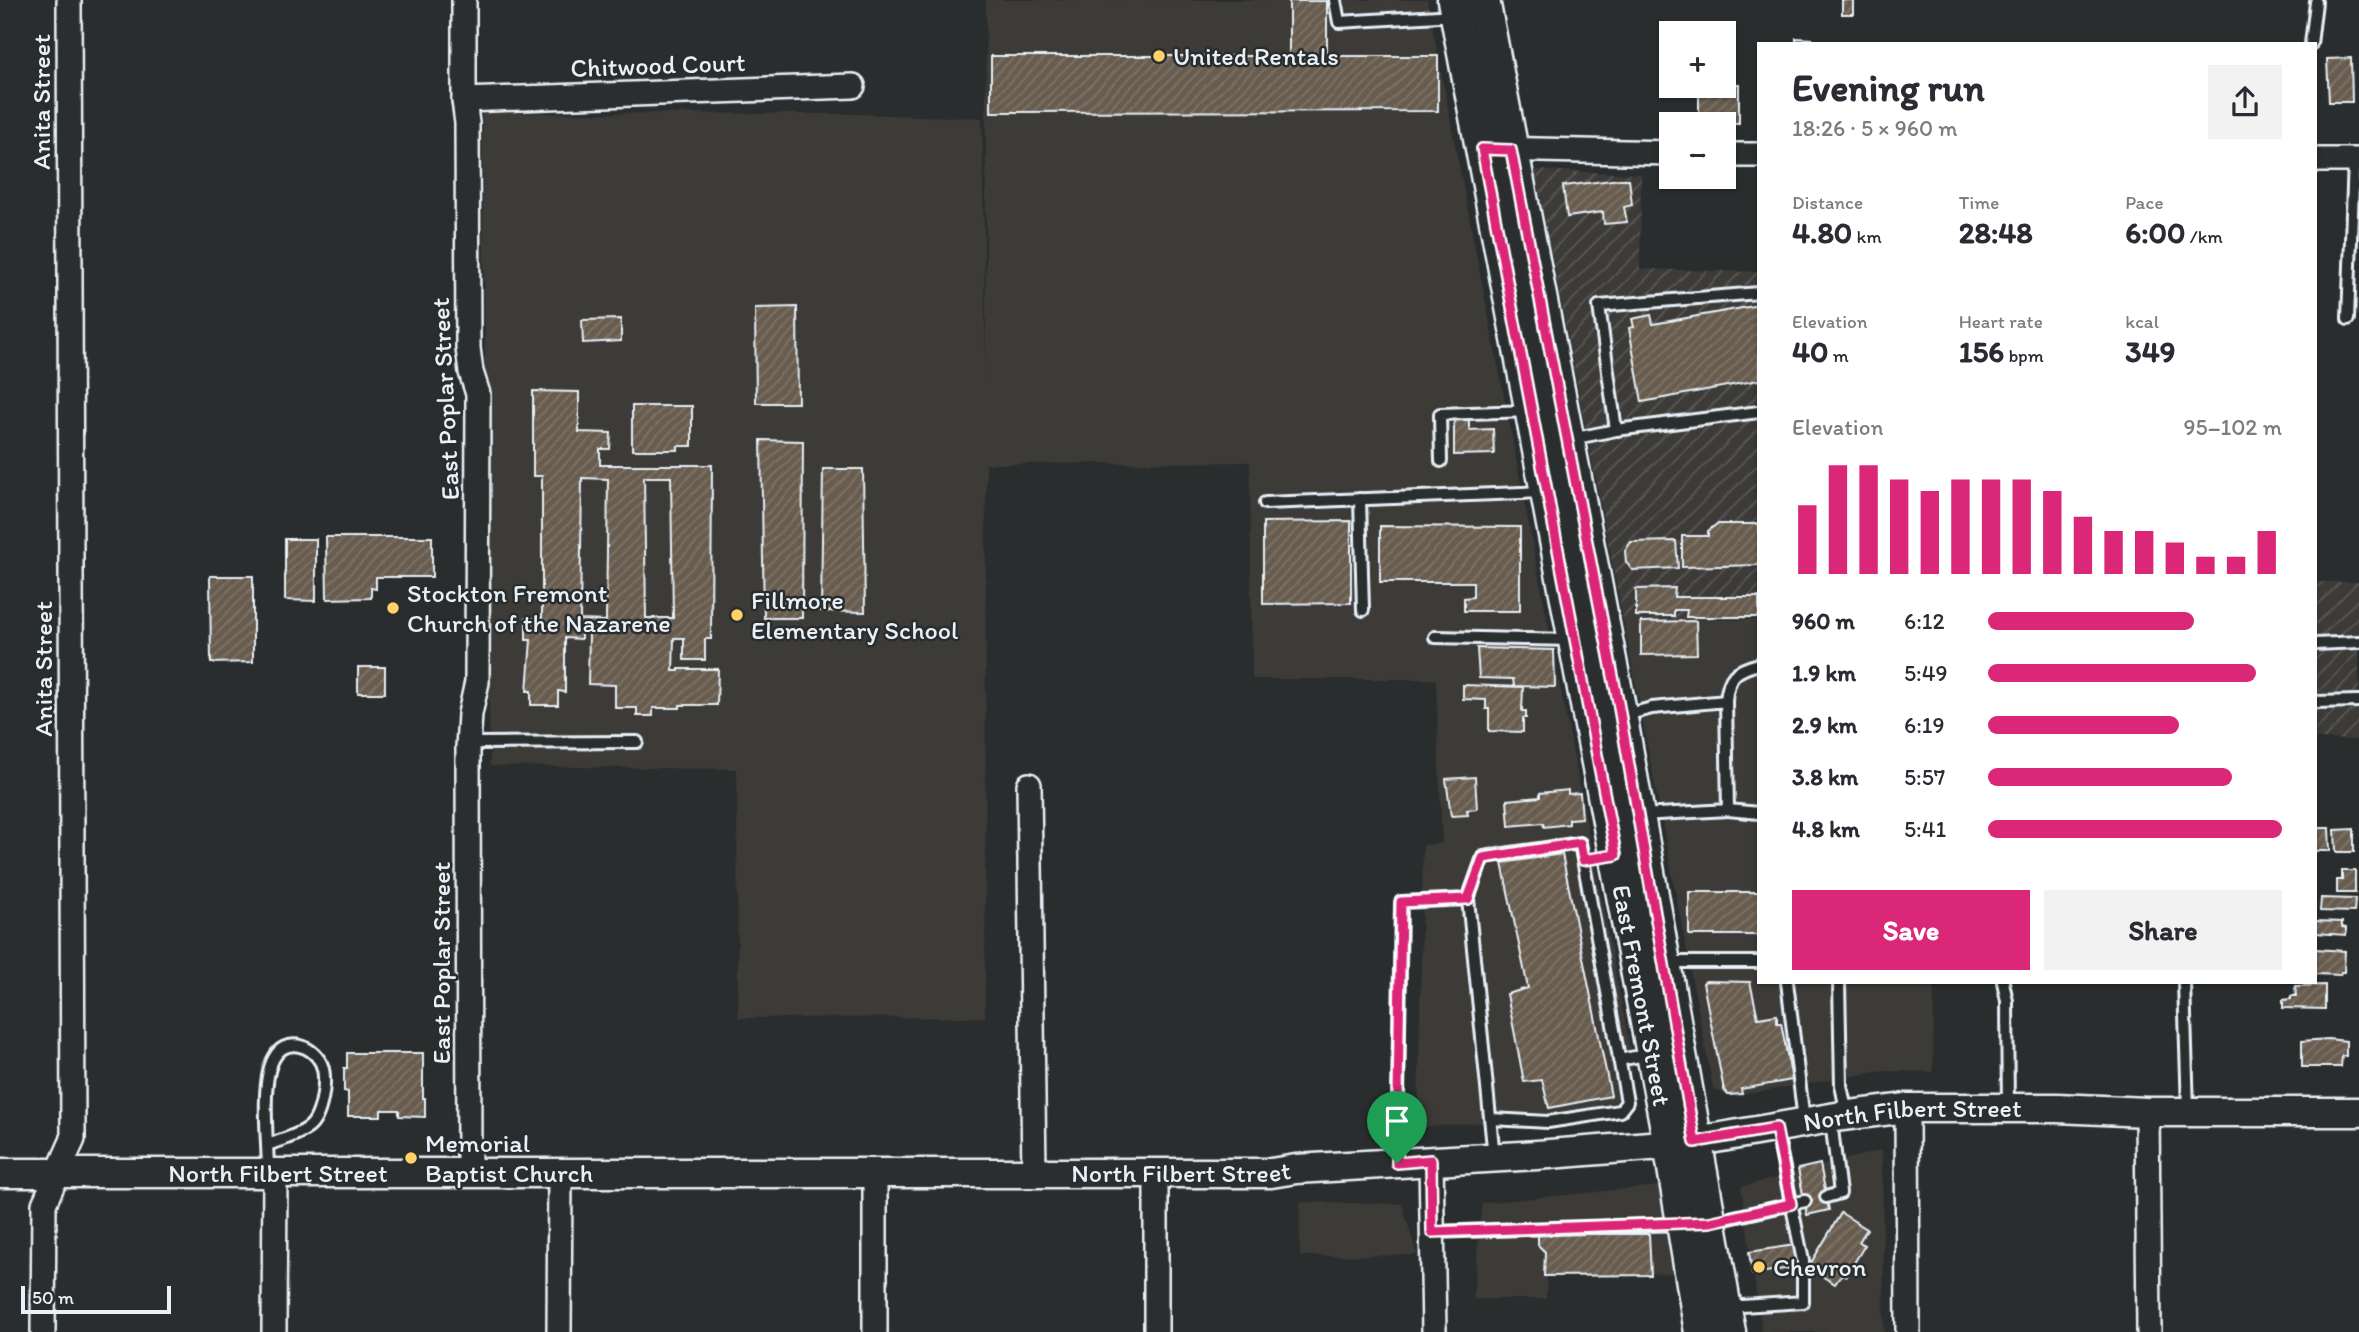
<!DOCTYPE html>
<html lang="en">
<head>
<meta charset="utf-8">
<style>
	:root { --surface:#fff; --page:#f2f2f3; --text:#2b2b33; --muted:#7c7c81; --accent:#db2777 }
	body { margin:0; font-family:Itim,sans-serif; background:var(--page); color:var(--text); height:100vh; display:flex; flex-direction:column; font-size:26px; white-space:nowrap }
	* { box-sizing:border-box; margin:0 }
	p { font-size:23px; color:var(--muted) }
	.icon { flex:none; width:38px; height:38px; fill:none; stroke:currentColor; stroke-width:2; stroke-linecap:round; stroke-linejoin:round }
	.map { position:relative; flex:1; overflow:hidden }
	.sheet { position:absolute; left:1757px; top:42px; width:560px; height:942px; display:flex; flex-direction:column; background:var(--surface); border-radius:0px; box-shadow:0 2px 5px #0004 }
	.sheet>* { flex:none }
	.fabs { position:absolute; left:1659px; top:21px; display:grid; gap:14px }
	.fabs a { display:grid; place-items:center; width:77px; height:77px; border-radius:0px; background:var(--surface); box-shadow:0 2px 5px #0004; font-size:35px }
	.scale { position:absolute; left:21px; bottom:18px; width:150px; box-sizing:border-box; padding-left:7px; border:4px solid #e8f1f8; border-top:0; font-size:19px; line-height:24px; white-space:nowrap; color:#e8f1f8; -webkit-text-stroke:5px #2a2d2e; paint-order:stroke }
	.pin { position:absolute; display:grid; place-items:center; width:60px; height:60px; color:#fff; margin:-72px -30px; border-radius:50% 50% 50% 0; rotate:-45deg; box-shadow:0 0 7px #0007 }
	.pin .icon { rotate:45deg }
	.round { display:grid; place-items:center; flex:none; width:74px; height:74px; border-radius:0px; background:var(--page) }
	.overview { display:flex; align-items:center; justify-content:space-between; height:119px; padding:0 35px }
	h1 { font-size:38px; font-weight:700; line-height:52px }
	.metrics { display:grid; grid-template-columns:repeat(3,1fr); gap:10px; height:119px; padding:7px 35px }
	.metrics div { display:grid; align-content:center }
	.metrics b { font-size:30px; font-weight:700 }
	.metrics small { font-size:19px; font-weight:400 }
	.metrics p { font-size:19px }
	.chart { height:196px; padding:14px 35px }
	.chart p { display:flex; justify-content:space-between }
	.chart svg { width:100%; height:126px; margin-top:7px; stroke:var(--accent); stroke-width:6 }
	.cta { display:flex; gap:14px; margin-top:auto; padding:14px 35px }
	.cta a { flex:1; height:80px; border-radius:0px; background:var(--accent); color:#fff; font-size:28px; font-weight:700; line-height:80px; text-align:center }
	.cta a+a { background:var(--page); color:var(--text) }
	ul { padding:0 35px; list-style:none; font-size:23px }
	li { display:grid; grid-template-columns:112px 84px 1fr; align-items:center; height:52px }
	li i { height:18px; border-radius:9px; background:var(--accent) }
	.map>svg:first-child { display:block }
	.built { fill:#3d3b38 }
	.industrial { fill:url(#industrial-furrows) }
	.building { fill:url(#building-hatch); stroke:#e8f1f8; stroke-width:2; fill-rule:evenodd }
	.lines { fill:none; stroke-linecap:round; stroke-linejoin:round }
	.service-casing { stroke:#e8f1f8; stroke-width:16 }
	.minor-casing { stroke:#e8f1f8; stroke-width:28 }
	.tertiary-casing { stroke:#e8f1f8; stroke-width:33 }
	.secondary-casing { stroke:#e8f1f8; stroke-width:37 }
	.service { stroke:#2a2d2e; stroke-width:10 }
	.minor { stroke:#2a2d2e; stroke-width:23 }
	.tertiary { stroke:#2a2d2e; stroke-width:28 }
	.secondary { stroke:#2a2d2e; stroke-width:32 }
	.route-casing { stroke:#fff; stroke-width:14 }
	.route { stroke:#db2777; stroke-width:9 }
	.poi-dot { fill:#ffd166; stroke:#2a2d2e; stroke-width:2.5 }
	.labels { text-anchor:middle; stroke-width:5; stroke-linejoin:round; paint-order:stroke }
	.poi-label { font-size:26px; fill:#e8f1f8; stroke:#2a2d2e; text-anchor:start }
	.street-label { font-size:26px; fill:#e8f1f8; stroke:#2a2d2e }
</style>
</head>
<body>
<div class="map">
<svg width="2359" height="1332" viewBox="0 0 2359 1332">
	<defs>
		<pattern id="industrial-furrows" width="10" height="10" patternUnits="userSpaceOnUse" patternTransform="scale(1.75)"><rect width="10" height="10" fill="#3d3b38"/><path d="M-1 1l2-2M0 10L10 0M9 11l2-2" fill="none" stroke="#595856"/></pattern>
		<pattern id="building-hatch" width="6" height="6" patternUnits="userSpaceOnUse" patternTransform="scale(1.75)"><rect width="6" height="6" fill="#685c4f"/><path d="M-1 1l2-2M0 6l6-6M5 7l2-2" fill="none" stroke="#7e7469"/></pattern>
	</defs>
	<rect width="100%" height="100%" fill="#2a2d2e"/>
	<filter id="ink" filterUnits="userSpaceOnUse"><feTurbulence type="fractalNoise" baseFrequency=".0143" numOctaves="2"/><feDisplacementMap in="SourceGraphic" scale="14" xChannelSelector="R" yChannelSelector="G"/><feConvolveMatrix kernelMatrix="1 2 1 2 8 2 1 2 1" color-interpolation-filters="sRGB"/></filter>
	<g filter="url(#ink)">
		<g class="built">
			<path d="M986,0h441l206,1062 -5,30 -30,23 -180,12 5,-282 19,-2 -6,-164h-184l-2,-217 -264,2 -1,553 -247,1 -1,-249 -247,-3 -8,-653 373,1 127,4 4,264z"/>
			<path d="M1623,619l136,1v362h175l-1,90 -51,-1 -153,26 -16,-9z"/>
			<path d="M1882,1150l2,182h-122l-21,-145z"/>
			<path d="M1659,1186l15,87 -127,3 -1,23h-73l9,-96z"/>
			<path d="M1300,1202l102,2 15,51 -117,1z"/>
		</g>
		<g class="industrial">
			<path d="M1535,170l106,4 -1,95 119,3v347h-136z"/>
			<path d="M2315,582h44v158l-44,-1z"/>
		</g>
		<g class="building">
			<rect x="1842" y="0" width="11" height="14"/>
			<path d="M1289,1h38v55h111v55l-447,1v-56h298z"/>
			<path d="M1796,38l16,1v5h-16z"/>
			<path d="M2351,58l1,44h-23l-2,-43z"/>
			<path d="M1724,84h15v39h-40v-37z"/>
			<path d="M1620,179h9l3,26 -8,2 3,15 -23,2 -1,-12 -36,5 -4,-31z"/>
			<path d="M1759,305v75l-117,22 -13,-74 5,-1 -2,-8 19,-4 2,9z"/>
			<path d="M797,307l1,96h-42l-1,-95z"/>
			<path d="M621,319v22l-38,2 -1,-23z"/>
			<path d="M533,391l46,1v40l32,1 -1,16h-10v16h112l-1,174h-6v21h-21v-22h-10l-1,33h6v-2h39l-1,36h-37v3h-27v8h-16v-8h-22v-23l-27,-1 1,-51h-8v6l-16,-1v54l-7,-1v14h-27v-14h-4l4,-51h-5v-22h16v-142h-9zM644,477h27l2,141h-27zM582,478l26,1 -2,142 -26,-1z"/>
			<path d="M632,406h60v40h-14v4h-46z"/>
			<path d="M1454,416h15v14l24,-1 1,25 -40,1z"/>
			<path d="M761,440l42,1 -1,177h-38z"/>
			<path d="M823,469h40l2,143 -44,-1z"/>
			<path d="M1351,521v82l-88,1v-82z"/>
			<path d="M1717,524h42v41l-77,2v-31h26v-5z"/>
			<path d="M1380,526l140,1v84h-56v-13l9,-1v-15h-93z"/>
			<path d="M326,537h106v40h-56v12l-5,-1v10l-44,1z"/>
			<path d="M285,539h31v62l-31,-1z"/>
			<path d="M1676,541l2,27 -46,2 -6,-8 -1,-11 6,-9z"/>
			<path d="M210,576h43v86l-42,1z"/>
			<path d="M1675,588l-1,9h85v20h-73l1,-7h-13v6h-38v-27z"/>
			<path d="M1696,621l1,33 -56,1v-33z"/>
			<path d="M1477,648l77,2 1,37 -41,-1 -1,-7 -34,-1z"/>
			<rect x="358" y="667" width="27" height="26"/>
			<path d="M1463,685l60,2 -1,24h4v7h-3v14l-34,-1v-22h-3v-9l-23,-1z"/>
			<path d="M1475,777l2,32 -10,1 1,5 -17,1 -5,-37z"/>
			<path d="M1568,790v4l12,-1 2,25 -13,1v5l-25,3 -1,-4 -34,3 -2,-26 33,-3v-4z"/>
			<path d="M2315,828h14l1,23h-15z"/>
			<path d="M2354,829v23h-18l-1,-22z"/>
			<path d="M1562,854l49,242 -62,12 -7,-28 -18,2 -17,-88 21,-6 -26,-125z"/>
			<path d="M2342,871h13v22h-18v-13h5z"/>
			<rect x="1689" y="892" width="70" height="43"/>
			<path d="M2321,898l34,1 -1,13 -34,-1z"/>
			<path d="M2315,921l27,1v5l4,1v7l-31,-2z"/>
			<path d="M2315,949l30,2 -1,21h-3l-1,3 -25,-1z"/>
			<path d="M1706,981l44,1 8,36 19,-3v8h4l11,57 -51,9 1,5 -14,1 -4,-5 -21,-107z"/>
			<path d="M2325,985v24l-42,-1v-8l8,-1v-3h5l-1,-10z"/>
			<path d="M2328,1039l18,2v15h-4l-1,11h-39v-26z"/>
			<path d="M347,1053h76v45h2v19l-26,-1v-6h-18v6h-33v-24l-4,-1v-23h3z"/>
			<path d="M1820,1164l9,46 -22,5 -9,-46z"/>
			<path d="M1841,1213l26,16 -8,13 6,3 -19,31 -4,-2 -7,10 -27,-16z"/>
			<path d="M1538,1234h111l2,41 -107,1 1,-24 -7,-7z"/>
			<path d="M1795,1245l3,22 -46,7 -3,-22z"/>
		</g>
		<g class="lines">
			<defs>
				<g id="service">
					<path d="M1335,0l4,22 116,-7"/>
					<path d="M2311,44l5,-42"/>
					<path d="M2348,319l6,-159"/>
					<path d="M1616,430l-17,-124 160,-13"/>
					<path d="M1571,439l45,-9 143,-18"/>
					<path d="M1441,461l-1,-47 89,-3"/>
					<path d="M1360,499l3,111"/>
					<path d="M1265,503l279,-11"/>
					<path d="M1435,637l137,3"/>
					<path d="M2315,644l44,-2"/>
					<path d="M1726,701c2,-25 9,-31 33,-37"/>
					<path d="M2315,702l44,-1"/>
					<path d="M1622,716l30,-8 74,-7 2,109 -87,5"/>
					<path d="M469,743l168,-1"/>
					<path d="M1728,810l31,3"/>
					<path d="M1468,899l15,-42 97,-14 47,259 -7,9 -72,11 -57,-3"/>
					<path d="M1666,962h93"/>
					<path d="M1787,982l17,138"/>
					<path d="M1839,982l2,103 6,30"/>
					<path d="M2003,982l4,19 1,107"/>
					<path d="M2184,982l4,129"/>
					<path d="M1619,1060l32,-6"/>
					<path d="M1397,1163l4,-261 67,-3 26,258"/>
					<path d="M268,1171c0,-30 -8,-89 6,-113 11,-21 37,-14 47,5 7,15 1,55 -13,65 -11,8 -28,12 -40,17"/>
					<path d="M1826,1197l14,-4 -9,-72"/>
					<path d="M1712,1222l93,-21"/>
					<path d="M1432,1232l250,-8"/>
					<path d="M1727,1307l76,-5v-41l-27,-133"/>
				</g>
				<g id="minor">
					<path d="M464,0v100l3,23 1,225 3,24 7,22 -1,288 -7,32 -2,33 1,426"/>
					<path d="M464,100l389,-14"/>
					<path d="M1499,149l172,4"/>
					<path d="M1724,155h35"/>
					<path d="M2315,160h44"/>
					<path d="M1029,785l5,389"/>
					<path d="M1907,1108l1,224"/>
					<path d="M2147,1112l2,220"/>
					<path d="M1431,1160l3,172"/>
					<path d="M875,1174v158"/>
					<path d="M1156,1174v158"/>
					<path d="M43,1332l1,-128 29,-65 -4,-1139"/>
					<path d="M274,1332l1,-159"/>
					<path d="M559,1332l1,-159"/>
				</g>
				<g id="tertiary">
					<path id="s1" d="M0,1173h1271l25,-4 241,-14 150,-12 155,-27 65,-8h150l90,4h212"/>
				</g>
				<g id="secondary">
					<path id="s2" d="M1454,0l216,1144 31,188"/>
					<path d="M1483,0l135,702 111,630"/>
				</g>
			</defs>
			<use href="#service" class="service-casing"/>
			<use href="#minor" class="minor-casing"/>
			<use href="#tertiary" class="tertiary-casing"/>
			<use href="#secondary" class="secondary-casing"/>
			<use href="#service" class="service"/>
			<use href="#minor" class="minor"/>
			<use href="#tertiary" class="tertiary"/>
			<use href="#secondary" class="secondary"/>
		</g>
	</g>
	<g class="lines" filter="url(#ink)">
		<defs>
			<path id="route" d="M1482,149l29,1 107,552 77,440 81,-14 15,76 -81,18 -278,10 -1,-72 -34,3 4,-261 67,-3 15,-41 97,-15 3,17 33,-5z"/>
		</defs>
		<use href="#route" class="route-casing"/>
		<use href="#route" class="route"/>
	</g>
	<g class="poi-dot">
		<circle cx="1159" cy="56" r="7"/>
		<circle cx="393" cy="608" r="7"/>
		<circle cx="737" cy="615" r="7"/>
		<circle cx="411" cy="1158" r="7"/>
		<circle cx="1759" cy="1267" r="7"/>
	</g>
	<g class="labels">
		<g class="poi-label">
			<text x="1173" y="65">United Rentals</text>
			<text x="407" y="602">Stockton Fremont<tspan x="407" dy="30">Church of the Nazarene</tspan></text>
			<text x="751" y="609">Fillmore<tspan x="751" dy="30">Elementary School</tspan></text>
			<text x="425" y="1152">Memorial<tspan x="425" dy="30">Baptist Church</tspan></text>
			<text x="1773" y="1276">Chevron</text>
		</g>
		<g class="street-label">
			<text transform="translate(658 65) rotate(-2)" y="9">Chitwood Court</text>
			<text transform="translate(41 102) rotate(-90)" y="9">Anita Street</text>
			<text transform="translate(445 399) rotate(-93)" y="9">East Poplar Street</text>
			<text transform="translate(43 669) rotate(-90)" y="9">Anita Street</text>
			<text transform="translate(441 963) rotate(-90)" y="9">East Poplar Street</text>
			<text dy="9" stroke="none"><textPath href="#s2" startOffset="1013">East Fremont Street</textPath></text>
			<text dy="9" stroke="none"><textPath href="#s1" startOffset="1916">North Filbert Street</textPath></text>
			<text dy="9" stroke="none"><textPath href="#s1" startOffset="1181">North Filbert Street</textPath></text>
			<text dy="9" stroke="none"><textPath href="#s1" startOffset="278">North Filbert Street</textPath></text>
		</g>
	</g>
</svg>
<div class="fabs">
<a>+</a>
<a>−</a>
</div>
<div class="scale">50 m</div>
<div class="pin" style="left:1397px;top:1163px;background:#1e9e55"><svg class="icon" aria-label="arrive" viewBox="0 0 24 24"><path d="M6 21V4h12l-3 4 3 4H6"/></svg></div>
<section class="sheet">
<div class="overview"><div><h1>Evening run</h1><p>18:26 · 5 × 960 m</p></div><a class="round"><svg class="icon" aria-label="share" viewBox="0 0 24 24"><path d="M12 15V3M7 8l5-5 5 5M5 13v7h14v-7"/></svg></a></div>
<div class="metrics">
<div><p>Distance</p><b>4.80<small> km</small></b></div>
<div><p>Time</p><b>28:48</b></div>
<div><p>Pace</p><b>6:00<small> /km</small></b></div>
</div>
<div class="metrics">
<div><p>Elevation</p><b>40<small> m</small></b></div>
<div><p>Heart rate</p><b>156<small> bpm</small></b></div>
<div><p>kcal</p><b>349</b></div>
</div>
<div class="chart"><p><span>Elevation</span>95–102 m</p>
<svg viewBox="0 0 160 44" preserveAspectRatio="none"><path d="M5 44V20M15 44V6M25 44V6M35 44V11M45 44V15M55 44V11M65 44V11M75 44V11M85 44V15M95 44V24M105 44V29M115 44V29M125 44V33M135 44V38M145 44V38M155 44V29"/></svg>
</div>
<ul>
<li><b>960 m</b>6:12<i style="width:70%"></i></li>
<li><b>1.9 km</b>5:49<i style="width:91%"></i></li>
<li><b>2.9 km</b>6:19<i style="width:65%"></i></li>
<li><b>3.8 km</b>5:57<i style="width:83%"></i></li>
<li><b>4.8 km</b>5:41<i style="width:100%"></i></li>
</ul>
<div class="cta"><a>Save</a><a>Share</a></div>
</section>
</div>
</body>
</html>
